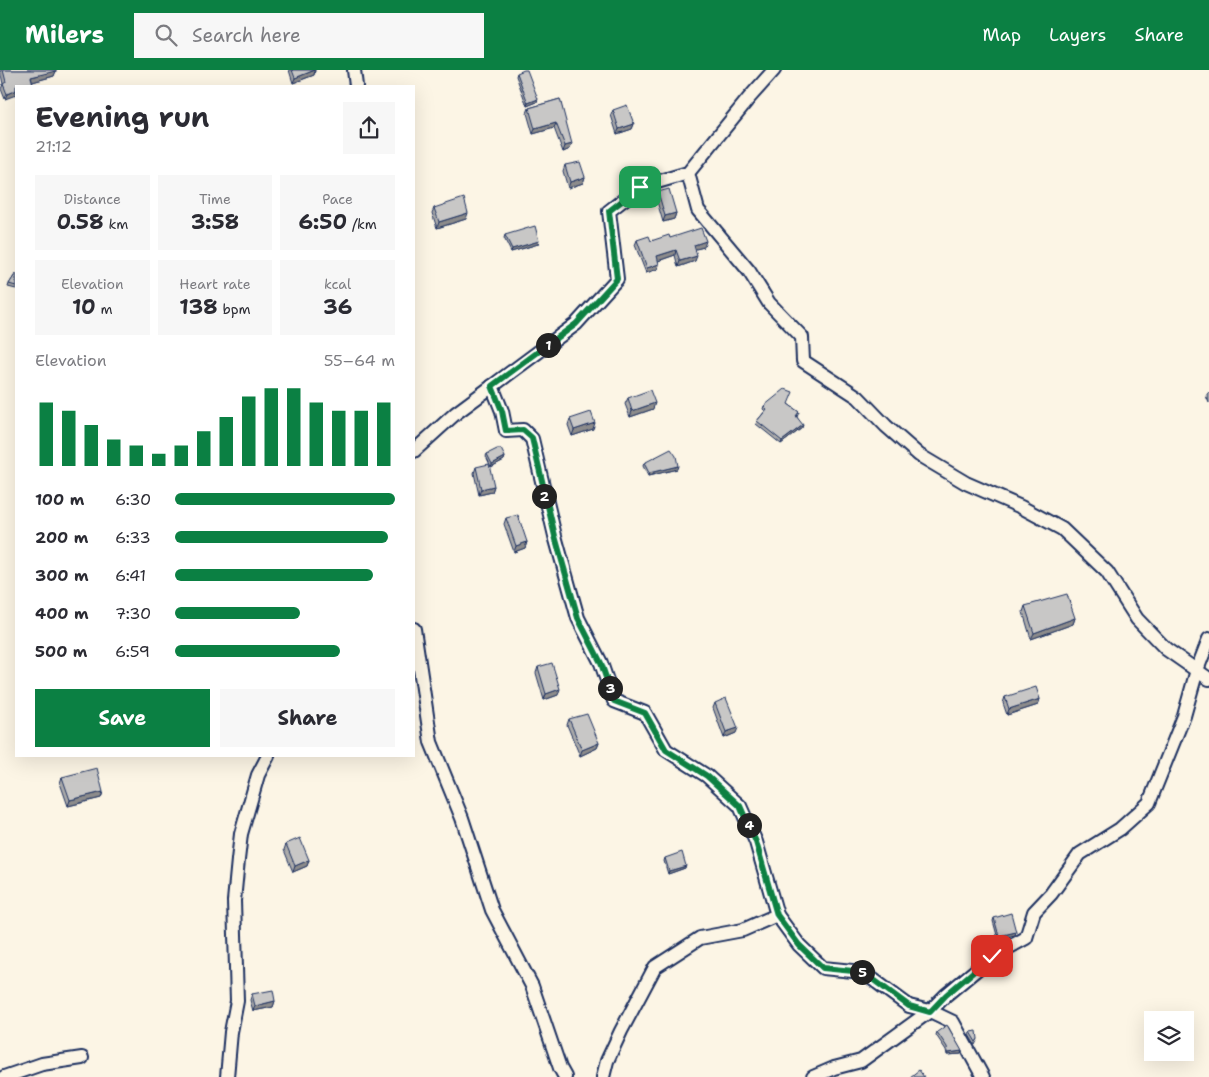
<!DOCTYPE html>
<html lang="en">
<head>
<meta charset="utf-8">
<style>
	:root { --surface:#fff; --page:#f7f7f7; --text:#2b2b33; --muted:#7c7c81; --accent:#0b8043 }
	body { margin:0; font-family:"Shantell Sans",sans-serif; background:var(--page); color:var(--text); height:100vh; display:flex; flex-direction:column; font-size:19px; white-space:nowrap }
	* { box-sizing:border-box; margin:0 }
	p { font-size:16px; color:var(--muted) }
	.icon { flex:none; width:28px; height:28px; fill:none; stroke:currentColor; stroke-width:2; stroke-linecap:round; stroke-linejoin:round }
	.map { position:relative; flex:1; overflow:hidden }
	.details { position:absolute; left:15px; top:15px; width:400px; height:672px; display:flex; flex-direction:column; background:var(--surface); border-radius:0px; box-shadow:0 5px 20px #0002 }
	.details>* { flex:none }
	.buttons { position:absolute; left:1144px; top:941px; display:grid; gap:10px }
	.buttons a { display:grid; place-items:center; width:50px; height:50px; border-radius:0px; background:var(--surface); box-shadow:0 5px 20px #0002; font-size:25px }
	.pin { position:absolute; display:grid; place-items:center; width:42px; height:42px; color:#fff; margin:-21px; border-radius:10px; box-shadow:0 2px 8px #0006 }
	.km { position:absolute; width:25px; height:25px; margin:-12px; border-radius:50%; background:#222; color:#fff; font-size:14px; line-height:25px; text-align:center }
	.round { display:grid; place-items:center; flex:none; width:52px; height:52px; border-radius:0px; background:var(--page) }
	.headline { display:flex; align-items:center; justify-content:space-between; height:85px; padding:0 20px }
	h1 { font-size:28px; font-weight:700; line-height:38px }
	.metrics { display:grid; grid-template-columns:repeat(3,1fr); gap:8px; height:85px; padding:5px 20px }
	.metrics div { display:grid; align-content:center; border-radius:0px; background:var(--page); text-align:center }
	.metrics b { font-size:21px; font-weight:700 }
	.metrics small { font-size:14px; font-weight:400 }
	.metrics p { font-size:14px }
	.chart { height:140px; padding:10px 20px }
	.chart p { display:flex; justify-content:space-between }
	.chart svg { width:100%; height:90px; margin-top:5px; stroke:var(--accent); stroke-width:6 }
	.action { display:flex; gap:10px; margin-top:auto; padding:10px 20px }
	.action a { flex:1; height:58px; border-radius:0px; background:var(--accent); color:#fff; font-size:20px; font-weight:700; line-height:58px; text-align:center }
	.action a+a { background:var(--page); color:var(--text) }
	ul { padding:0 20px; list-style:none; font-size:16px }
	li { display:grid; grid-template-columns:80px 60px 1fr; align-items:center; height:38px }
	li i { height:12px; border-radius:6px; background:var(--accent) }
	header { display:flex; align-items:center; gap:30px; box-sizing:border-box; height:70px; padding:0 25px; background:var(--accent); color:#fff }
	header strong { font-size:24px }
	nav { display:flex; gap:28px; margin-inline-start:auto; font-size:18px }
	.search { width:350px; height:45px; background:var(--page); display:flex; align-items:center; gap:12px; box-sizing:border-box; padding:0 18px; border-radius:0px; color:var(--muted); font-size:19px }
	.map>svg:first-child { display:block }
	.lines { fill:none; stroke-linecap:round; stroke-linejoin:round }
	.street-casing { stroke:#1b2f5e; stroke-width:16 }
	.street { stroke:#fcf5e5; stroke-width:12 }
	.wall { fill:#acabaa; stroke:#1b2f5e }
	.shaded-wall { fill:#8c8b8b; stroke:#1b2f5e }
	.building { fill:#c8c7c6; stroke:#1b2f5e }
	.route-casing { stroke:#fff; stroke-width:10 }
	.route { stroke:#0b8043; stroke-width:6 }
</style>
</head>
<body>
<header>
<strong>Milers</strong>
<div class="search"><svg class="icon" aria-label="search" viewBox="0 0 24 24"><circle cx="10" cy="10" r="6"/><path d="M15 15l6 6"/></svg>Search here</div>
<nav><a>Map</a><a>Layers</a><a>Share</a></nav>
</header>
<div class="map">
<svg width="1209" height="1007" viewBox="0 0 1209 1007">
	<rect width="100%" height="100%" fill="#fcf5e5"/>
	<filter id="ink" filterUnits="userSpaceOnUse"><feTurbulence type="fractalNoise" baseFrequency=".02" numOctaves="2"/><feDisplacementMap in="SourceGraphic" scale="10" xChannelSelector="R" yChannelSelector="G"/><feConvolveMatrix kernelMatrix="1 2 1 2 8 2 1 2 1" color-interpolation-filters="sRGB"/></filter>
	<g filter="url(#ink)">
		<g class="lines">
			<defs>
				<g id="street">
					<path d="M354,0l2,16"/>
					<path d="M688,103l10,37 51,61 20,32 33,34 1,24 55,36 28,29 33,29 47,28 55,24 41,22 45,43 30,47 29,30 43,30"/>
					<path d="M492,316l10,25 4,20 17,-1 9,9 23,97 23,82 23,45 13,38 31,12 21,37 41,26 33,30 16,36 21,73 22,30 24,23 40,4 46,34 21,5 23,11 30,55"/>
					<path d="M414,381l42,-38 120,-89 41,-45 -8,-68 31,-24 48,-14 61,-75 25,-28"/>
					<path d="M414,559l17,113 31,76 30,92 40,76 28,82 5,9"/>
					<path d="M4,1007l38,-13 40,-6"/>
					<path d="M227,1007l4,-45 6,-31 -3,-100 4,-41 3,-26 17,-59 10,-19"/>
					<path d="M603,1007l4,-16 14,-30 34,-64 45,-29 43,-8 34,-15"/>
					<path d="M813,1007l21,-9 27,-7 69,-50 16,-16 47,-39 33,-18 8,-26 17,-18 29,-40 40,-25 29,-26 35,-87 13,-46 12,-31"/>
				</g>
			</defs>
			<use href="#street" class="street-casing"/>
			<use href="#street" class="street"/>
		</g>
		<g class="wall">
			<path d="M0,0h56l-2,6 -22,6 -27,17 -4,-10 2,-5z"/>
			<path d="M289,0h26l-1,5 -21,8z"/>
			<path d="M517,3l20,29 -10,4 -11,-30z"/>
			<path d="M560,29l10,50 -7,3 -9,-24 -21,6 -6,-21 2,-5z"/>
			<path d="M613,40l21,14 -2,5 -15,5 -6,-19z"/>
			<path d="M565,95l20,12 -2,6 -15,5 -5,-17z"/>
			<path d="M658,122l18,21 -2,6 -11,3 -7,-24z"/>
			<path d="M434,138l32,11 -29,9 -5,-15z"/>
			<path d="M505,165l33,9 -27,8 -7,-14z"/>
			<path d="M670,168l34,9 -9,2v12l-17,6 -3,-12 -17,6 1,3 -1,5 -12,4 -11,-28 2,-5 14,1z"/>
			<path d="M16,203v16l-8,-2 1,-3z"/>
			<path d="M1209,322v11l-3,-7 2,-3z"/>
			<path d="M628,328l25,11 -23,8 -5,-13z"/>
			<path d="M788,334l11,8 -2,5 5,11 -21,16 -25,-20 1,-3 8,-10 -2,-2 1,-3z"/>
			<path d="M570,349l23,10 -21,7 -4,-11z"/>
			<path d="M487,384l18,3 -1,3 -13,7 -5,-11z"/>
			<path d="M644,393l33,6 -29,7 -5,-10z"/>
			<path d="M476,397l18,19 -2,6 -13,3 -5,-22z"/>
			<path d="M506,448l21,24 -2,6 -11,4 -10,-28z"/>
			<path d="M1025,536l50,12 -2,6 -42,15 -8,-27z"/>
			<path d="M538,597l20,28 -14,5 -8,-27z"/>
			<path d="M1005,627l35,2 -2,6 -31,10 -4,-12z"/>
			<path d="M715,633l21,30 -12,5 -11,-30z"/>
			<path d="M569,649l30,24 -2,5 -17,8 -13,-31z"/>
			<path d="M62,707l41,15 -2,6 -33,8 -8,-23z"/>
			<path d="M286,774l23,16 -2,6 -14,6 -9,-22z"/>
			<path d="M665,788l20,10 -17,6 -4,-13z"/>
			<path d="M994,848l22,14 -1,3 -17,4 -5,-18z"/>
			<path d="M252,924l23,7 -2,6 -20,4 -3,-11z"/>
			<path d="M937,962l25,19 -1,3 -14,1 -1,-5 -10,-15z"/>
			<path d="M970,962l8,7 -3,6 -6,-10z"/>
		</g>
		<g class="shaded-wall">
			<path d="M315,0l-1,5 -21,8 2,-5z"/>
			<path d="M56,1l-2,5 -25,7 2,-6z"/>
			<path d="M16,20v5l-11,4 2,-5z"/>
			<path d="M538,29l-1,3 -10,4 1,-3z"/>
			<path d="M556,53l-2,5 -21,6 2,-5z"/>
			<path d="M634,54l-2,5 -15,5 2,-5z"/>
			<path d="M572,74l-2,5 -7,3 2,-6z"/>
			<path d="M585,107l-2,6 -15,5 2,-6z"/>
			<path d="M468,143l-2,6 -29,9 2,-6z"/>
			<path d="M676,143l-2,6 -11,3 2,-6z"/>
			<path d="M539,171l-1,3 -27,8 1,-3z"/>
			<path d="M706,171l-2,6 -12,3 2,-5z"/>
			<path d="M676,180l-1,5 -20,7 2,-6z"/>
			<path d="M697,186l-2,5 -17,6 2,-6z"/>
			<path d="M659,194l-1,5 -12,4 1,-5z"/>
			<path d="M655,333l-2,6 -23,8 2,-6z"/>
			<path d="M595,353l-2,6 -21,7 2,-6z"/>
			<path d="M803,355l-1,3 -21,16 1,-3z"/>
			<path d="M505,387l-1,3 -13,7 1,-3z"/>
			<path d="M678,396l-1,3 -29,7 1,-3z"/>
			<path d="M494,416l-2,6 -13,3 2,-6z"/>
			<path d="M527,472l-2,6 -11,4 2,-6z"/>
			<path d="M1075,548l-2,6 -42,15 3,-6z"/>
			<path d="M560,619l-2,6 -14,5 2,-6z"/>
			<path d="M1040,629l-2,6 -31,10 2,-6z"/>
			<path d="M738,658l-2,5 -12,5 2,-6z"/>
			<path d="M599,673l-2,5 -17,8 2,-6z"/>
			<path d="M103,722l-2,6 -33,8 2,-6z"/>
			<path d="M309,790l-2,6 -14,6 2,-6z"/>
			<path d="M686,796l-1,2 -17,6 1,-3z"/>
			<path d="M1016,862l-1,3 -17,4 1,-3z"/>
			<path d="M275,931l-2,6 -20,4 2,-5z"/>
			<path d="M962,981l-1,3 -14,1 1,-2z"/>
		</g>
		<g class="building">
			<path d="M3,0h53v1l-25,6 2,7 -7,2h-10v4l-9,4 -4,-10 3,-2z"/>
			<path d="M292,0h23l-20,8z"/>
			<path d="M524,0h3l11,29 -10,4 -11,-30z"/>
			<path d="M560,29l12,45 -7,2 -9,-23 -21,6 -6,-21z"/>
			<path d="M627,35l7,19 -15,5 -6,-19z"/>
			<path d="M580,92l5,15 -15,5 -5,-17z"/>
			<path d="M669,119l7,24 -11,3 -7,-24z"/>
			<path d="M464,128l4,15 -29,9 -5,-14z"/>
			<path d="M535,156l4,15 -27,8 -7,-14z"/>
			<path d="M701,158l5,13 -12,4 3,11 -17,5 -4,-11 -19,6 2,8 -12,4 -10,-28 12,-4 2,5 18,-6 1,3z"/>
			<path d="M16,203v13l-7,-2z"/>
			<path d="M785,319l8,3 -5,12 11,8 -3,4 7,9 -21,16 -25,-20 10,-12 -3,-3z"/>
			<path d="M650,320l5,13 -23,8 -4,-13z"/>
			<path d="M591,342l4,11 -21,7 -4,-11z"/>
			<path d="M497,379h4l4,8 -13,7 -5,-10z"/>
			<path d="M671,379l5,7 2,10 -29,7 -5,-10z"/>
			<path d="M489,394l5,22 -13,3 -5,-22z"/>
			<path d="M518,445l9,27 -11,4 -10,-28z"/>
			<path d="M1067,524l8,24 -41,15 -9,-27z"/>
			<path d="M552,593l8,26 -14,5 -8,-27z"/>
			<path d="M1036,617l4,12 -31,10 -4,-12z"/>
			<path d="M726,628l12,30 -12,4 -11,-29z"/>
			<path d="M587,644l12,29 -17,7 -13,-31z"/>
			<path d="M97,698l6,24 -33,8 -8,-23z"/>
			<path d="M300,768l9,22 -14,6 -9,-22z"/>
			<path d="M682,782l4,14 -17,5 -4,-13z"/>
			<path d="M1011,843l5,19 -17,4 -5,-18z"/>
			<path d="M273,920l2,11 -20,5 -3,-12z"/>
			<path d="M947,955l15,26 -14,2 -1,-6 -10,-15z"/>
			<path d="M977,961l1,8 -2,3 -6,-10z"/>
			<path d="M919,1000l5,7h-14z"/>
		</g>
	</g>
	<g class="lines" filter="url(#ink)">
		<defs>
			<path id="route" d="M640,117l-31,24 8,68 -41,45 -84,62 10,25 4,20 17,-1 9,8 23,98 23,82 23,45 13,38 31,12 21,37 41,26 33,30 16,36 21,73 22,30 24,23 40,4 46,34 21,6 16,-17 46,-39"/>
		</defs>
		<use href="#route" class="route-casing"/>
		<use href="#route" class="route"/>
	</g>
</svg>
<div class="buttons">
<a><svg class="icon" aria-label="layers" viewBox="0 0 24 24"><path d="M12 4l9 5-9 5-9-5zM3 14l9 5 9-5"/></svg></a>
</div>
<div class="pin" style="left:640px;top:117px;background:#1e9e55"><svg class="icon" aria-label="arrive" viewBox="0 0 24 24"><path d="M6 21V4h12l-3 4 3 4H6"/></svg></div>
<div class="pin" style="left:992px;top:886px;background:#d93025"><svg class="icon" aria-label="check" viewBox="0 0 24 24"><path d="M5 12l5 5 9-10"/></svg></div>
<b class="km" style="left:548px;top:275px">1</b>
<b class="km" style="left:544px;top:426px">2</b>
<b class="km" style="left:610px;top:618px">3</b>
<b class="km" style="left:749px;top:755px">4</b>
<b class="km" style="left:862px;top:902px">5</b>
<section class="details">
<div class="headline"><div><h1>Evening run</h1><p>21:12</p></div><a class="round"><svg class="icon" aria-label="share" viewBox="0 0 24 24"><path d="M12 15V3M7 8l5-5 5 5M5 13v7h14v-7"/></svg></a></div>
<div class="metrics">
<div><p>Distance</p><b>0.58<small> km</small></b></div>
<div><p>Time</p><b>3:58</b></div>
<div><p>Pace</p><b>6:50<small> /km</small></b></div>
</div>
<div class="metrics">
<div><p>Elevation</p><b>10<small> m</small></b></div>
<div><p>Heart rate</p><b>138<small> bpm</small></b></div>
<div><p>kcal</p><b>36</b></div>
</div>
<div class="chart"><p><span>Elevation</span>55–64 m</p>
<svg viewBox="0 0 160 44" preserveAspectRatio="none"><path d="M5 44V13M15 44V17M25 44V24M35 44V31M45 44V34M55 44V38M65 44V34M75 44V27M85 44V20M95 44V10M105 44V6M115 44V6M125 44V13M135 44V17M145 44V17M155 44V13"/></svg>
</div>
<ul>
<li><b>100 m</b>6:30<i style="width:100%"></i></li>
<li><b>200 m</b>6:33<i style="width:97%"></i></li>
<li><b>300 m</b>6:41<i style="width:90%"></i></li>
<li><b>400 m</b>7:30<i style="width:57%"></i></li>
<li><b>500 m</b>6:59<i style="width:75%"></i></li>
</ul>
<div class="action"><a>Save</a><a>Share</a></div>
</section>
</div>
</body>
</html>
